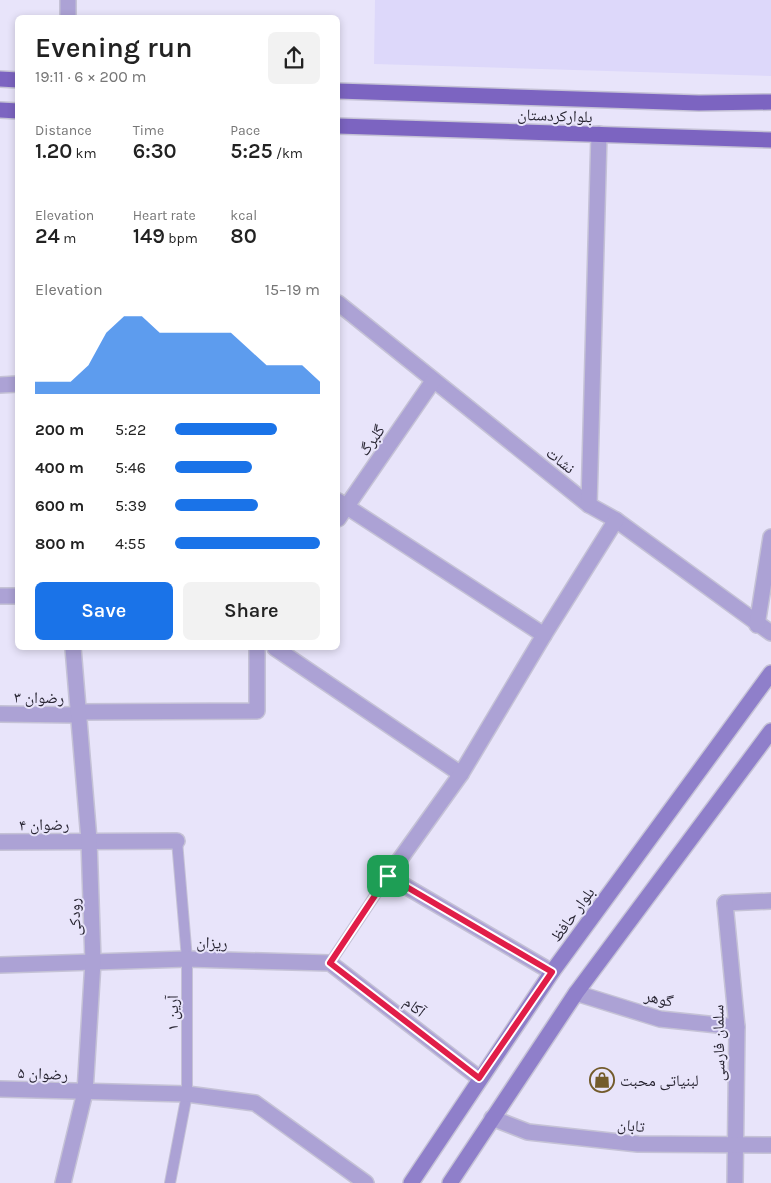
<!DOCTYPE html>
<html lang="en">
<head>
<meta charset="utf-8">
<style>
	:root { --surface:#fff; --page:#f2f2f2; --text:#222; --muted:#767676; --accent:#1a73e8 }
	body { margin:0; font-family:Karla,"Noto Naskh Arabic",sans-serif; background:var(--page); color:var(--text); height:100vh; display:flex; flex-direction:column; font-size:19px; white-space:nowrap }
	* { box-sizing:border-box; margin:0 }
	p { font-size:16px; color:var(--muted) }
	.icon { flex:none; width:28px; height:28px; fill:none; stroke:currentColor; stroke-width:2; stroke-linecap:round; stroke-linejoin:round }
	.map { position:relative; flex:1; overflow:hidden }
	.side { position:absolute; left:15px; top:15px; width:325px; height:635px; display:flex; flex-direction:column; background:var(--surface); border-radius:8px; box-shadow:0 2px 8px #0003 }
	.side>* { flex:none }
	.pin { position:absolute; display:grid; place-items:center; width:42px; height:42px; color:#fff; margin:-21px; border-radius:10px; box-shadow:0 2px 8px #0006 }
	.round { display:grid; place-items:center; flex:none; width:52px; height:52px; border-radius:8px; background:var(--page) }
	.overview { display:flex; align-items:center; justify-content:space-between; height:85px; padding:0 20px }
	h1 { font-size:28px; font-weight:600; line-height:38px }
	.stats { display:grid; grid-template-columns:repeat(3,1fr); gap:8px; height:85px; padding:5px 20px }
	.stats div { display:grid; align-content:center }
	.stats b { font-size:21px; font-weight:600 }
	.stats small { font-size:14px; font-weight:400 }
	.stats p { font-size:14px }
	.chart { height:140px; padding:10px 20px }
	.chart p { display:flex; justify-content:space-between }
	.chart svg { width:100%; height:90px; margin-top:5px; fill:var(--accent); opacity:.7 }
	.action { display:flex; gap:10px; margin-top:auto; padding:10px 20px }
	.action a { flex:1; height:58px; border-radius:8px; background:var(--accent); color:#fff; font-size:20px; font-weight:600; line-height:58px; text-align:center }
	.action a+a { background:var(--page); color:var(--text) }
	ul { padding:0 20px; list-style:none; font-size:16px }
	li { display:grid; grid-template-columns:80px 60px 1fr; align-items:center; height:38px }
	li i { height:12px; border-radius:6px; background:var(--accent) }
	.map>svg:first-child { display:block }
	.built { fill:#ddd8fa }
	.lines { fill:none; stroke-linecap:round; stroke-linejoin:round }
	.service-casing { stroke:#c5c2d6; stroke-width:12 }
	.minor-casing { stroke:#c5c2d6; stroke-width:18 }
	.tertiary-casing { stroke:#c5c2d6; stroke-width:18 }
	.secondary-casing { stroke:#c5c2d6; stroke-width:18 }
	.primary-casing { stroke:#c5c2d6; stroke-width:18 }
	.service { stroke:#aca2d5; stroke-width:10 }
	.minor { stroke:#aca2d5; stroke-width:15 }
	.tertiary { stroke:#aca2d5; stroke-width:15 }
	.secondary { stroke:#8f7fca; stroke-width:15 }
	.primary { stroke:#7c64c1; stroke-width:15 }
	.route-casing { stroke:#fff; stroke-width:10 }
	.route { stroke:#e11d48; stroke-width:6 }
	.labels { text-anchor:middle; stroke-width:4; stroke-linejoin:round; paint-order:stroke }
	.street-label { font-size:16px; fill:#282532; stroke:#e8e4fa }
	.poi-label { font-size:16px; fill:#282532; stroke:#e8e4fa; text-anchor:start }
</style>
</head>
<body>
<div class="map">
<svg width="771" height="1183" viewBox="0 0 771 1183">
	<rect width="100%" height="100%" fill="#e8e4fa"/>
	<path class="built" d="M375,0h396v76l-397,-12z"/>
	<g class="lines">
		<defs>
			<g id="service">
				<path d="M330,963l58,-87"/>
				<path d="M170,1183l17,-89v-135l-10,-118"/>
			</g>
			<g id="minor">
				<path d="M338,303l251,202 27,15 155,113"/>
				<path d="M0,385l18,-1"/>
				<path d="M338,501l206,134"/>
				<path d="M589,505l10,-371"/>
				<path d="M338,519l95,-138"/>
				<path d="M0,596h18"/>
				<path d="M757,625l14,-88"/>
				<path d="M275,648l186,126"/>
				<path d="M77,712l180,-1v-63"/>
				<path d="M0,714l77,1"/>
				<path d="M0,842l177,-1"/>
				<path d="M725,903l46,-2"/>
				<path d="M93,962l94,-3 143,4 149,115"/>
				<path d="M552,972l-164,-96 73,-102 83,-139 72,-115"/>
				<path d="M576,993l84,26 77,8"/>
				<path d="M0,1089l187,5 68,9 111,80"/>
			</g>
			<g id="tertiary">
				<path d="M68,18v-18"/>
				<path d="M725,903l12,124 -2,156"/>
				<path d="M0,965l93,-3"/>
				<path d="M492,1118l36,14 110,12 133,1"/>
				<path d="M63,1183l22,-91 8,-130 -4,-122 -16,-192"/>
			</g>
			<g id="secondary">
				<path d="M411,1183l141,-211 219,-299"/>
				<path d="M450,1183l126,-190 195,-262"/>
			</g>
			<g id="primary">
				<path d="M0,79l18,1"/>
				<path d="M338,91l361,12 72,-1"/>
				<path d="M0,110l18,1"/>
				<path d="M338,126l433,14"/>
			</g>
		</defs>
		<use href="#service" class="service-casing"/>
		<use href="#minor" class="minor-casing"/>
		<use href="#tertiary" class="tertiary-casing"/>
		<use href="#secondary" class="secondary-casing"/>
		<use href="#primary" class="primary-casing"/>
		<use href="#service" class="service"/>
		<use href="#minor" class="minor"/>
		<use href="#tertiary" class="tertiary"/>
		<use href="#secondary" class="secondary"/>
		<use href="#primary" class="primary"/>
	</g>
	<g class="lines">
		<defs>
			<path id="route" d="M388,876l164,96 -73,106 -149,-115z"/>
		</defs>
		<use href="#route" class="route-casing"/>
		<use href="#route" class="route"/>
	</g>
	<defs>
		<symbol id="shop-ring" viewBox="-11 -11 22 22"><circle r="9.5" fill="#e8e4fa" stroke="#735b2b" stroke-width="1.5"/><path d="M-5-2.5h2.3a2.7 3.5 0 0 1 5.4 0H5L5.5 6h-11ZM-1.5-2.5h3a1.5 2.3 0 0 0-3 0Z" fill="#735b2b"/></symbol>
	</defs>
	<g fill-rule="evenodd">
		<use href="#shop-ring" x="588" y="1066" width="28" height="28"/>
	</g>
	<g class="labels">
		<g class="street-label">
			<text transform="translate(555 115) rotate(2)" y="6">بلوارکردستان</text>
			<text transform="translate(371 440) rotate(-55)" y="6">گلبرگ</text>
			<text transform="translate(561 460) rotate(39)" y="6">نشات</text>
			<text transform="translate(39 697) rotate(1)" y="6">رضوان ۳</text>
			<text transform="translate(44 824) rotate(-1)" y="6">رضوان ۴</text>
			<text transform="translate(572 914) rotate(-54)" y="6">بلوار حافظ</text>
			<text transform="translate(74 917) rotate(-92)" y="6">رودکی</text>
			<text transform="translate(212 942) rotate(2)" y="6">ریزان</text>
			<text transform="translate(659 998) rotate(13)" y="6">گوهر</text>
			<text transform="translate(415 1006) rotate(38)" y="6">آکام</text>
			<text transform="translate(172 1013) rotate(-90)" y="6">آرین ۱</text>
			<text transform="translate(718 1043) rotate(-91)" y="6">سلمان فارسی</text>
			<text transform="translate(43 1073) rotate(2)" y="6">رضوان ۵</text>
			<text transform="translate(631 1125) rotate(5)" y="6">تابان</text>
		</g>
		<g class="poi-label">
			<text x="620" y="1086">لبنیاتی محبت</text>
		</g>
	</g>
</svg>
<div class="pin" style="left:388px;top:876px;background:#1e9e55"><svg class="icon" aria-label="arrive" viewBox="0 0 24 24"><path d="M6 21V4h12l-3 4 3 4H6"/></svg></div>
<section class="side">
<div class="overview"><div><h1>Evening run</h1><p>19:11 · 6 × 200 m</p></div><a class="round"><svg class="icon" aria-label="share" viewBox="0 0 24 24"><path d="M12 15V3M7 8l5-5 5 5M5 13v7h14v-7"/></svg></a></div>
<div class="stats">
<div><p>Distance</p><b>1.20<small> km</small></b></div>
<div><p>Time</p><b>6:30</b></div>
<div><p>Pace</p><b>5:25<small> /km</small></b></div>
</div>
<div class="stats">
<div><p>Elevation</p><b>24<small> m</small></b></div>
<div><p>Heart rate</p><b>149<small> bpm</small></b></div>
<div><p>kcal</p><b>80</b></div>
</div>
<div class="chart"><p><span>Elevation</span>15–19 m</p>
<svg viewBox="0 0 160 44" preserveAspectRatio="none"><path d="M0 44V38L10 38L20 38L30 30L40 14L50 6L60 6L70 14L80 14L90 14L100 14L110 14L120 22L130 30L140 30L150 30L160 38V44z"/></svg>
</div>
<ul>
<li><b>200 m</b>5:22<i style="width:70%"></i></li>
<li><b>400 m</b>5:46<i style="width:53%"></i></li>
<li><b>600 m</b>5:39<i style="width:57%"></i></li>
<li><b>800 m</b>4:55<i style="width:100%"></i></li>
</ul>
<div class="action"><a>Save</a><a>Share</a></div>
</section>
</div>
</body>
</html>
